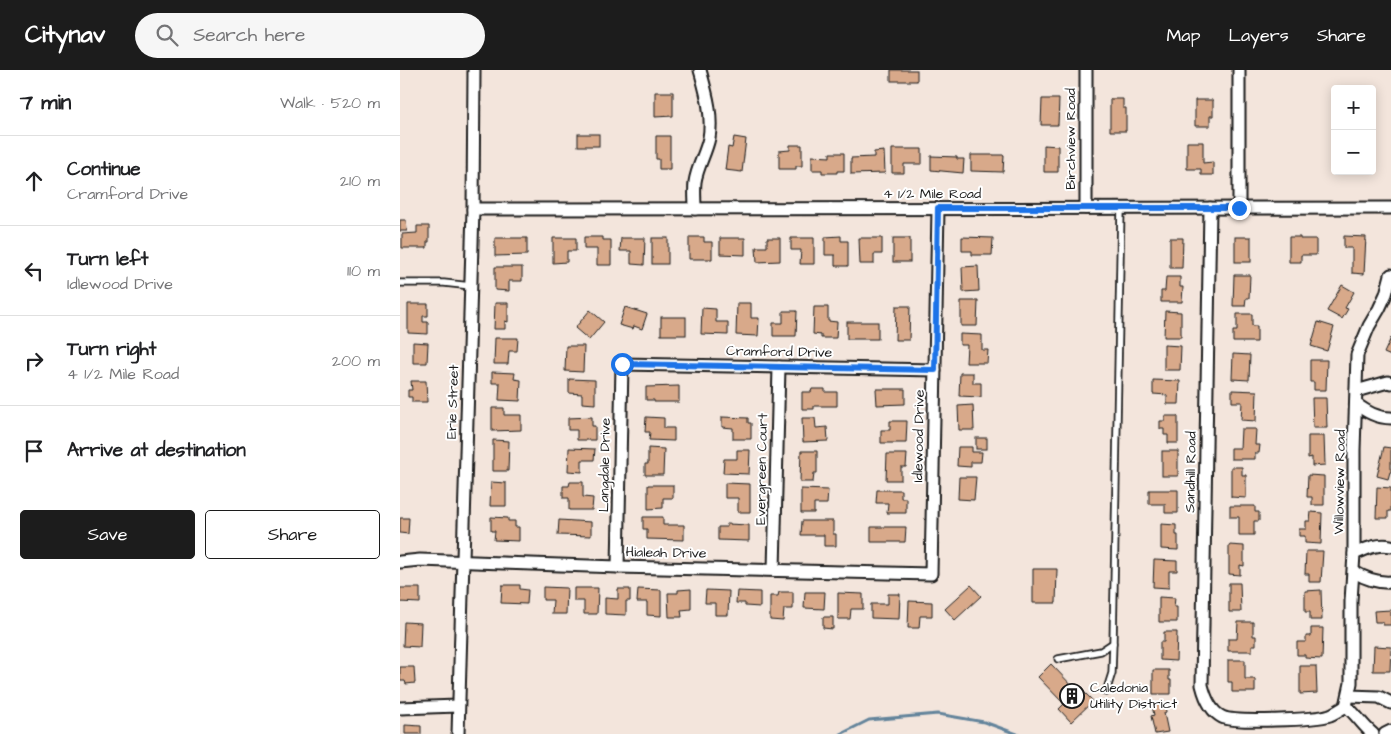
<!DOCTYPE html>
<meta charset="utf-8">
<style>
:root{--surface:#fff;--page:#f6f6f6;--text:#202124;--muted:#757577;--line:#e0e0e0;--accent:#1c1c1c}
body{margin:0;font-family:"Architects Daughter",sans-serif;background:var(--page);color:var(--text)}
.controls{position:absolute;right:15px;top:15px;display:grid;overflow:hidden;border-radius:5px;box-shadow:0 2px 12px #0003}
.controls button{width:45px;height:45px;display:grid;place-items:center;padding:0;border:0;border-bottom:1px solid var(--line);background:var(--surface);color:var(--text);font:25px sans-serif}
.stop{position:absolute;width:15px;height:15px;margin:-11px;border:4px solid #1a73e8;border-radius:50%;background:#fff}
.stop.end{background:#1a73e8;border-color:#fff;box-shadow:0 1px 5px #0008}
.list{margin:0;padding:0;list-style:none}
h2{display:flex;justify-content:space-between;align-items:center;height:65px;margin:0;padding:0 20px;font-size:21px}
h2 small{font-size:16px;font-weight:400;color:var(--muted)}
.list li{display:grid;grid-template-columns:32px 1fr auto;gap:15px;align-items:center;box-sizing:border-box;height:90px;padding:0 20px;border-top:1px solid var(--line)}
.list b{display:block;font-size:19px;white-space:nowrap}
.list p{margin:0;font-size:16px;white-space:nowrap;color:var(--muted)}
.list em{font-size:16px;font-style:normal;color:var(--muted)}
.actions{display:flex;gap:10px;padding:15px 20px}
.actions a{flex:1;padding:11px 0;border:1px solid var(--accent);border-radius:5px;text-align:center;font-size:18px;color:var(--accent)}
.actions .main{background:var(--accent);color:#fff}
.icon{flex:none;width:28px;height:28px;fill:none;stroke:currentColor;stroke-width:2;stroke-linecap:round;stroke-linejoin:round}
.map{position:relative;flex:none;width:991px;height:664px;overflow:hidden}
header{display:flex;align-items:center;gap:30px;box-sizing:border-box;height:70px;padding:0 25px;background:var(--accent);color:#fff}
header strong{font-size:24px}
nav{display:flex;gap:28px;margin-inline-start:auto;font-size:18px}
.search{width:350px;height:45px;background:var(--page);display:flex;align-items:center;gap:12px;box-sizing:border-box;padding:0 18px;border-radius:28px;color:var(--muted);font-size:19px}
main{display:flex}
aside{flex:1;background:var(--surface)}
.map>svg:first-child{display:block}
.lines{fill:none;stroke-linecap:round;stroke-linejoin:round}
.stream{stroke:#63849b;stroke-width:3}
.building{fill:#d8a98a;stroke:#1c1c1c}
.service-casing{stroke:#1c1c1c;stroke-width:9}
.minor-casing{stroke:#1c1c1c;stroke-width:15}
.service{stroke:#fff;stroke-width:5.5}
.minor{stroke:#fff;stroke-width:11}
.route{stroke:#1a73e8;stroke-width:6}
.labels{text-anchor:middle;dominant-baseline:central;stroke-width:4;stroke-linejoin:round;paint-order:stroke}
.street-label{font-size:14px;fill:#1c1c1c;stroke:#fff}
.poi-label{font-size:14px;fill:#1c1c1c;stroke:#fff;text-anchor:start}
</style>
<header>
<strong>Citynav</strong>
<div class="search"><svg class="icon" aria-label="search" viewBox="0 0 24 24"><circle cx="10" cy="10" r="6"/><path d="M15 15l6 6"/></svg>Search here</div>
<nav><a>Map</a><a>Layers</a><a>Share</a></nav>
</header>
<main>
<aside>
<h2>7 min<small>Walk · 520 m</small></h2>
<ul class="list">
<li><svg class="icon" aria-label="ahead" viewBox="0 0 24 24"><path d="M12 20V5M6 11l6-6 6 6"/></svg><div><b>Continue</b><p>Cramford Drive</p></div><em>210 m</em></li>
<li><svg class="icon" aria-label="left" viewBox="0 0 24 24"><path d="M17 20v-9H6M10 6l-5 5 5 5"/></svg><div><b>Turn left</b><p>Idlewood Drive</p></div><em>110 m</em></li>
<li><svg class="icon" aria-label="right" viewBox="0 0 24 24"><path d="M7 20v-9h11M14 6l5 5-5 5"/></svg><div><b>Turn right</b><p>4 1/2 Mile Road</p></div><em>200 m</em></li>
<li><svg class="icon" aria-label="arrive" viewBox="0 0 24 24"><path d="M6 21V4h12l-3 4 3 4H6"/></svg><div><b>Arrive at destination</b></div></li>
</ul>
<div class="actions"><a class="main">Save</a><a>Share</a></div>
</aside>
<div class="map">
<svg width="991" height="664" viewBox="0 0 991 664">
<rect width="100%" height="100%" fill="#f3e5dc"/>
<filter id="ink" filterUnits="userSpaceOnUse"><feTurbulence type="fractalNoise" baseFrequency=".02" numOctaves="2"/><feDisplacementMap in="SourceGraphic" scale="10" xChannelSelector="R" yChannelSelector="G"/><feConvolveMatrix kernelMatrix="1 2 1 2 8 2 1 2 1" color-interpolation-filters="sRGB"/></filter>
<g filter="url(#ink)">
<g class="lines">
<path class="stream" d="M441,664L469,650L538,644L584,652L617,664"/>
</g>
<g class="building">
<rect x="491" y="0" width="26" height="11"/>
<path d="M255,22H273V46L255,47Z"/>
<path d="M642,29H659L658,55H641Z"/>
<path d="M710,29H723V38H726V61H710Z"/>
<path d="M795,30H813V46H810V56H795Z"/>
<rect x="178" y="64" width="21" height="12"/>
<path d="M256,66H270V99H259V89H256Z"/>
<path d="M334,67L346,69L342,102L325,100L328,77L332,78Z"/>
<path d="M787,72H803V93L813,92V105H801V99H787Z"/>
<path d="M390,75H402V96H396V99H379V81L390,80Z"/>
<path d="M644,75L658,76V102H644Z"/>
<path d="M492,79H522V94H504V103H492Z"/>
<path d="M484,81L485,103L451,104V88L474,87V82Z"/>
<path d="M430,83H444V101H437V103H422V100H412V86L430,87Z"/>
<path d="M571,85H604L603,102L571,101Z"/>
<path d="M531,86L557,87V89H564L563,103L531,100Z"/>
<path d="M0,150H6L7,161H0Z"/>
<path d="M17,156H29V172H27V178H2V164L17,163Z"/>
<path d="M441,166V171H448V196H435V185H425V167Z"/>
<path d="M944,166L966,167L964,204L952,203V178H944Z"/>
<path d="M184,167H203V170H211V195H197V179H184Z"/>
<path d="M289,167H304V172H312V189H289Z"/>
<path d="M562,167L593,168L592,185H572V181H562Z"/>
<rect x="835" y="167" width="16" height="25"/>
<path d="M889,167H900V169H916V185H901V192H889Z"/>
<path d="M95,168H127V185L95,186Z"/>
<path d="M153,168H176V181H167V192L153,193Z"/>
<path d="M221,168H245L244,195L231,194V181H220Z"/>
<rect x="252" y="168" width="16" height="26"/>
<path d="M320,168H345V185L320,184Z"/>
<path d="M367,168H380V191L357,192L356,177H367Z"/>
<path d="M391,168H414V194H400L401,180H391Z"/>
<path d="M459,168H482V184H474V194H460Z"/>
<rect x="493" y="168" width="17" height="24"/>
<path d="M770,168H783L782,198H770Z"/>
<path d="M578,196L579,221L563,222L562,197Z"/>
<path d="M95,197H122V211H109V221L95,220Z"/>
<path d="M834,205H850L849,228H846L845,236H833Z"/>
<path d="M766,207H780V217H783L782,232H761V221H765Z"/>
<path d="M942,215L954,222L945,238L948,239L942,249L927,241Z"/>
<path d="M561,231H578L577,256H561Z"/>
<path d="M95,233H108V252L105,251V259H94Z"/>
<path d="M337,233H351V248H359L358,266L336,265Z"/>
<path d="M8,234H28V246H23V252H28V264L8,263Z"/>
<path d="M496,236H510L509,270H495Z"/>
<path d="M225,237L247,244L242,259L234,256L233,259L219,255Z"/>
<path d="M414,237H428V251L437,252L436,268H421V265L413,264Z"/>
<path d="M302,238L316,239V252H328V265L301,264Z"/>
<path d="M190,240L204,252L189,270L175,258Z"/>
<path d="M383,241H397L396,266H373V253H383Z"/>
<path d="M765,241L781,242V267H764Z"/>
<path d="M837,244H852V256H857V272H833V261H837Z"/>
<rect x="261" y="247" width="25" height="18"/>
<rect x="447" y="252" width="31" height="17"/>
<path d="M918,252L934,257L927,281L911,276Z"/>
<path d="M560,264L582,265V280H588L587,293H566L567,275H560Z"/>
<path d="M95,268H118L117,281H109L108,294H94Z"/>
<path d="M991,268V286L984,283Z"/>
<path d="M13,272L28,273L27,293H13Z"/>
<path d="M764,275L781,276L780,300H764Z"/>
<path d="M166,276H184L183,302L165,301Z"/>
<path d="M833,284L850,285L849,310L832,309Z"/>
<path d="M910,290H927L926,320H914V312H910Z"/>
<path d="M92,302L115,303L114,309L121,310L120,331L99,330L100,313H92Z"/>
<path d="M560,303H573V313H581V327L559,326Z"/>
<path d="M169,309L195,310V334L182,333V324L169,323Z"/>
<path d="M753,310L780,311L779,334H767V325L753,324Z"/>
<path d="M11,311H26L27,332H12V327H8V320H12Z"/>
<path d="M279,316V332H254V330H246V317Z"/>
<path d="M412,319H425V322H437V336H414V339H402V322H411Z"/>
<path d="M476,319H505V334L477,335Z"/>
<path d="M832,320L857,321L856,351L841,350L842,332H832Z"/>
<path d="M912,328H926L927,358H913Z"/>
<path d="M573,335L574,360H559L558,336Z"/>
<path d="M92,338H104V345H121V360L92,361Z"/>
<path d="M765,346H778V373H768V365H764V359H760V351H765Z"/>
<path d="M192,347V356H195V370H177V360H168V348Z"/>
<path d="M246,347L264,348V358H274V371L249,370L250,362H245Z"/>
<path d="M322,347L348,348V353H351V369H333V358L322,357Z"/>
<path d="M402,348H415L416,358L427,357L428,371L403,372Z"/>
<path d="M490,351H507L506,373H481V360H490Z"/>
<path d="M841,359H856L855,375H860L859,383H855V389H831V378H840Z"/>
<path d="M908,366H924L925,395L912,396V387L908,388Z"/>
<rect x="576" y="368" width="11" height="11"/>
<path d="M93,370L109,371L108,401H93Z"/>
<path d="M558,377H572V382H582L581,392H571V397L557,396Z"/>
<path d="M984,377L991,378V402H990L988,409L977,406Z"/>
<path d="M169,378L195,379L194,390H182V402L168,401Z"/>
<path d="M248,378L264,379L263,405H245V394H248Z"/>
<path d="M337,380H350L349,404L323,403L324,389H337Z"/>
<path d="M401,381H417V403H414L413,412H400Z"/>
<rect x="762" y="381" width="16" height="25"/>
<path d="M487,384H507L506,397H501V410H486Z"/>
<path d="M831,397H842V405H846V428L831,427Z"/>
<path d="M908,405L924,406V435H912V427H907Z"/>
<path d="M559,407H576L574,430L558,429Z"/>
<path d="M91,412L106,413V436H90Z"/>
<path d="M170,412H183V427L193,428L192,440H169V428H163V416H169Z"/>
<path d="M325,413L350,414V442H338V428H325Z"/>
<path d="M248,415H273V428H263V438L248,439Z"/>
<path d="M977,417L991,418V441H988V448H976Z"/>
<path d="M401,419L428,420L427,434H414V443H401Z"/>
<path d="M477,420H501V428H506V443H487L488,433H476Z"/>
<path d="M749,420H778V443H765V434H749Z"/>
<path d="M830,436H855V442H859V451H854V465H839V447H830Z"/>
<path d="M911,442L922,443L921,474L905,473V466H899V459H906V451H910Z"/>
<path d="M91,447L108,448V451H115V457H119V471L94,470L95,461H91Z"/>
<path d="M243,447H263V455H284V470L247,469V459H243Z"/>
<path d="M0,448H9L8,464L0,463Z"/>
<path d="M159,450L191,452V466L158,465Z"/>
<path d="M402,451H433V464H436V476H424V465H401Z"/>
<path d="M327,454L349,455V471L318,470V457H327Z"/>
<path d="M761,454L776,455V465H778V480L761,479Z"/>
<path d="M471,457H506L505,472H471Z"/>
<path d="M829,475L844,476V496L840,495V505L829,504Z"/>
<path d="M906,481H923L921,512H909V504H905Z"/>
<path d="M754,490L777,491V501H769V518L753,517Z"/>
<path d="M633,499H657L656,533H633Z"/>
<path d="M829,513H840L841,542H829Z"/>
<path d="M102,515H120V519L128,520L127,534L101,533Z"/>
<path d="M571,515L581,526L555,550L545,539Z"/>
<path d="M143,517L167,518L166,544H152L153,530H143Z"/>
<path d="M0,518H20V533L0,532Z"/>
<path d="M174,518H198L197,544H184V531H174Z"/>
<path d="M218,519H230V531H226V545L205,544V528L218,529Z"/>
<path d="M238,519L261,520V546L247,545V532H237Z"/>
<path d="M291,519V539L281,540L282,547H269L268,523H278V520Z"/>
<path d="M306,520L329,521L328,545H315V533H305Z"/>
<path d="M921,520L922,550H910V542H905V521Z"/>
<path d="M337,521L360,522V537L345,536V533H336Z"/>
<path d="M379,522H393V539H384L383,551L370,550V526H378Z"/>
<path d="M405,522H425L424,539L404,538Z"/>
<path d="M438,523L463,524V539H451L450,549H438Z"/>
<path d="M488,524H500L499,549L471,548V534H488Z"/>
<path d="M759,527L775,528L774,537H777V552H759Z"/>
<path d="M509,531L532,532V546H520L519,558H508Z"/>
<path d="M991,540V555H983V552H975L974,541Z"/>
<path d="M423,547H433V559L423,558Z"/>
<path d="M4,552L21,553L20,577L3,576Z"/>
<path d="M838,552H853V566H856V575H852V581H828V569H837Z"/>
<path d="M911,558H923L922,589L905,588V585H897V572H906V566H911Z"/>
<path d="M764,562H777L776,591L760,590V572H764Z"/>
<path d="M974,576L991,577L990,601H973Z"/>
<path d="M828,590H845V609H855V622H832V612H828Z"/>
<path d="M651,594L677,621L680,618L693,631L671,652L659,639L664,634L638,607Z"/>
<path d="M900,596H916L917,623L900,624Z"/>
<path d="M0,597H14L15,613L6,614L5,611H0Z"/>
<path d="M753,600H769V610H771V624H753Z"/>
<path d="M765,633L766,642L764,643L768,662L755,664L751,646L754,645L752,636Z"/>
<path d="M5,655L21,656V664H5Z"/>
</g>
<g class="lines">
<defs>
<g id="service">
<path d="M0,213H44L71,216"/>
<path d="M658,589L701,581L713,573"/>
<path d="M706,622L712,603L713,573L721,138"/>
</g>
<g id="minor">
<path d="M686,0V138"/>
<path d="M839,0V138"/>
<path d="M810,138L802,615C805,627 810,641 822,647C834,653 916,650 930,645C935,643 941,639 946,636L951,613V531L954,484V380L957,285L969,256L979,239L986,224L991,205"/>
<path d="M73,139L991,138"/>
<path d="M295,139C295,130 294,121 295,112C297,97 306,83 309,68C313,45 306,22 300,0"/>
<path d="M956,321L988,312L991,313"/>
<path d="M956,334C967,342 977,348 991,348"/>
<path d="M954,484C966,479 978,473 991,476"/>
<path d="M0,492L20,490L218,497L531,504L538,139"/>
<path d="M218,497L222,294L535,300"/>
<path d="M374,500L379,297"/>
<path d="M954,502C966,509 977,513 991,512"/>
<path d="M949,626L979,627L991,633"/>
<path d="M946,636C956,644 963,656 973,664"/>
<path d="M0,638L58,636"/>
<path d="M58,664L73,139L74,0"/>
<path d="M985,664L991,661"/>
</g>
</defs>
<use href="#service" class="service-casing"/>
<use href="#minor" class="minor-casing"/>
<use href="#service" class="service"/>
<use href="#minor" class="minor"/>
</g>
</g>
<g class="lines" filter="url(#ink)">
<path class="route" d="M222,294L535,300L538,138H839"/>
</g>
<defs>
<symbol id="building-ring" viewBox="-11 -11 22 22"><circle r="9.5" fill="#fff" stroke="#1c1c1c" stroke-width="1.5"/><path d="M-4-6H4V6H1V3H-1V6H-4ZM-2.5-4.3h1.7v1.8h-1.7ZM.8-4.3h1.7v1.8H.8ZM-2.5-1h1.7V.8h-1.7ZM.8-1h1.7V.8H.8Z" fill="#1c1c1c"/></symbol>
</defs>
<g fill-rule="evenodd">
<use href="#building-ring" x="658" y="612" width="28" height="28"/>
</g>
<g class="labels">
<g class="street-label">
<text transform="translate(671 69) rotate(-90)">Birchview Road</text>
<text x="532" y="124">4 1/2 Mile Road</text>
<text transform="translate(379 282) rotate(1)">Cramford Drive</text>
<text transform="translate(53 332) rotate(-88)">Erie Street</text>
<text transform="translate(519 366) rotate(-89)">Idlewood Drive</text>
<text transform="translate(205 395) rotate(-89)">Langdale Drive</text>
<text transform="translate(362 399) rotate(-89)">Evergreen Court</text>
<text transform="translate(791 402) rotate(-89)">Sandhill Road</text>
<text transform="translate(940 412) rotate(-89)">Willowview Road</text>
<text transform="translate(266 483) rotate(1)">Hialeah Drive</text>
</g>
<g class="poi-label">
<text x="690" y="618">Caledonia<tspan x="690" dy="16">Utility District</tspan></text>
</g>
</g>
</svg>
<div class="controls">
<button>+</button>
<button>−</button>
</div>
<div class="stop" style="left:222px;top:294px"></div>
<div class="stop end" style="left:839px;top:138px"></div>
</div>
</main>
